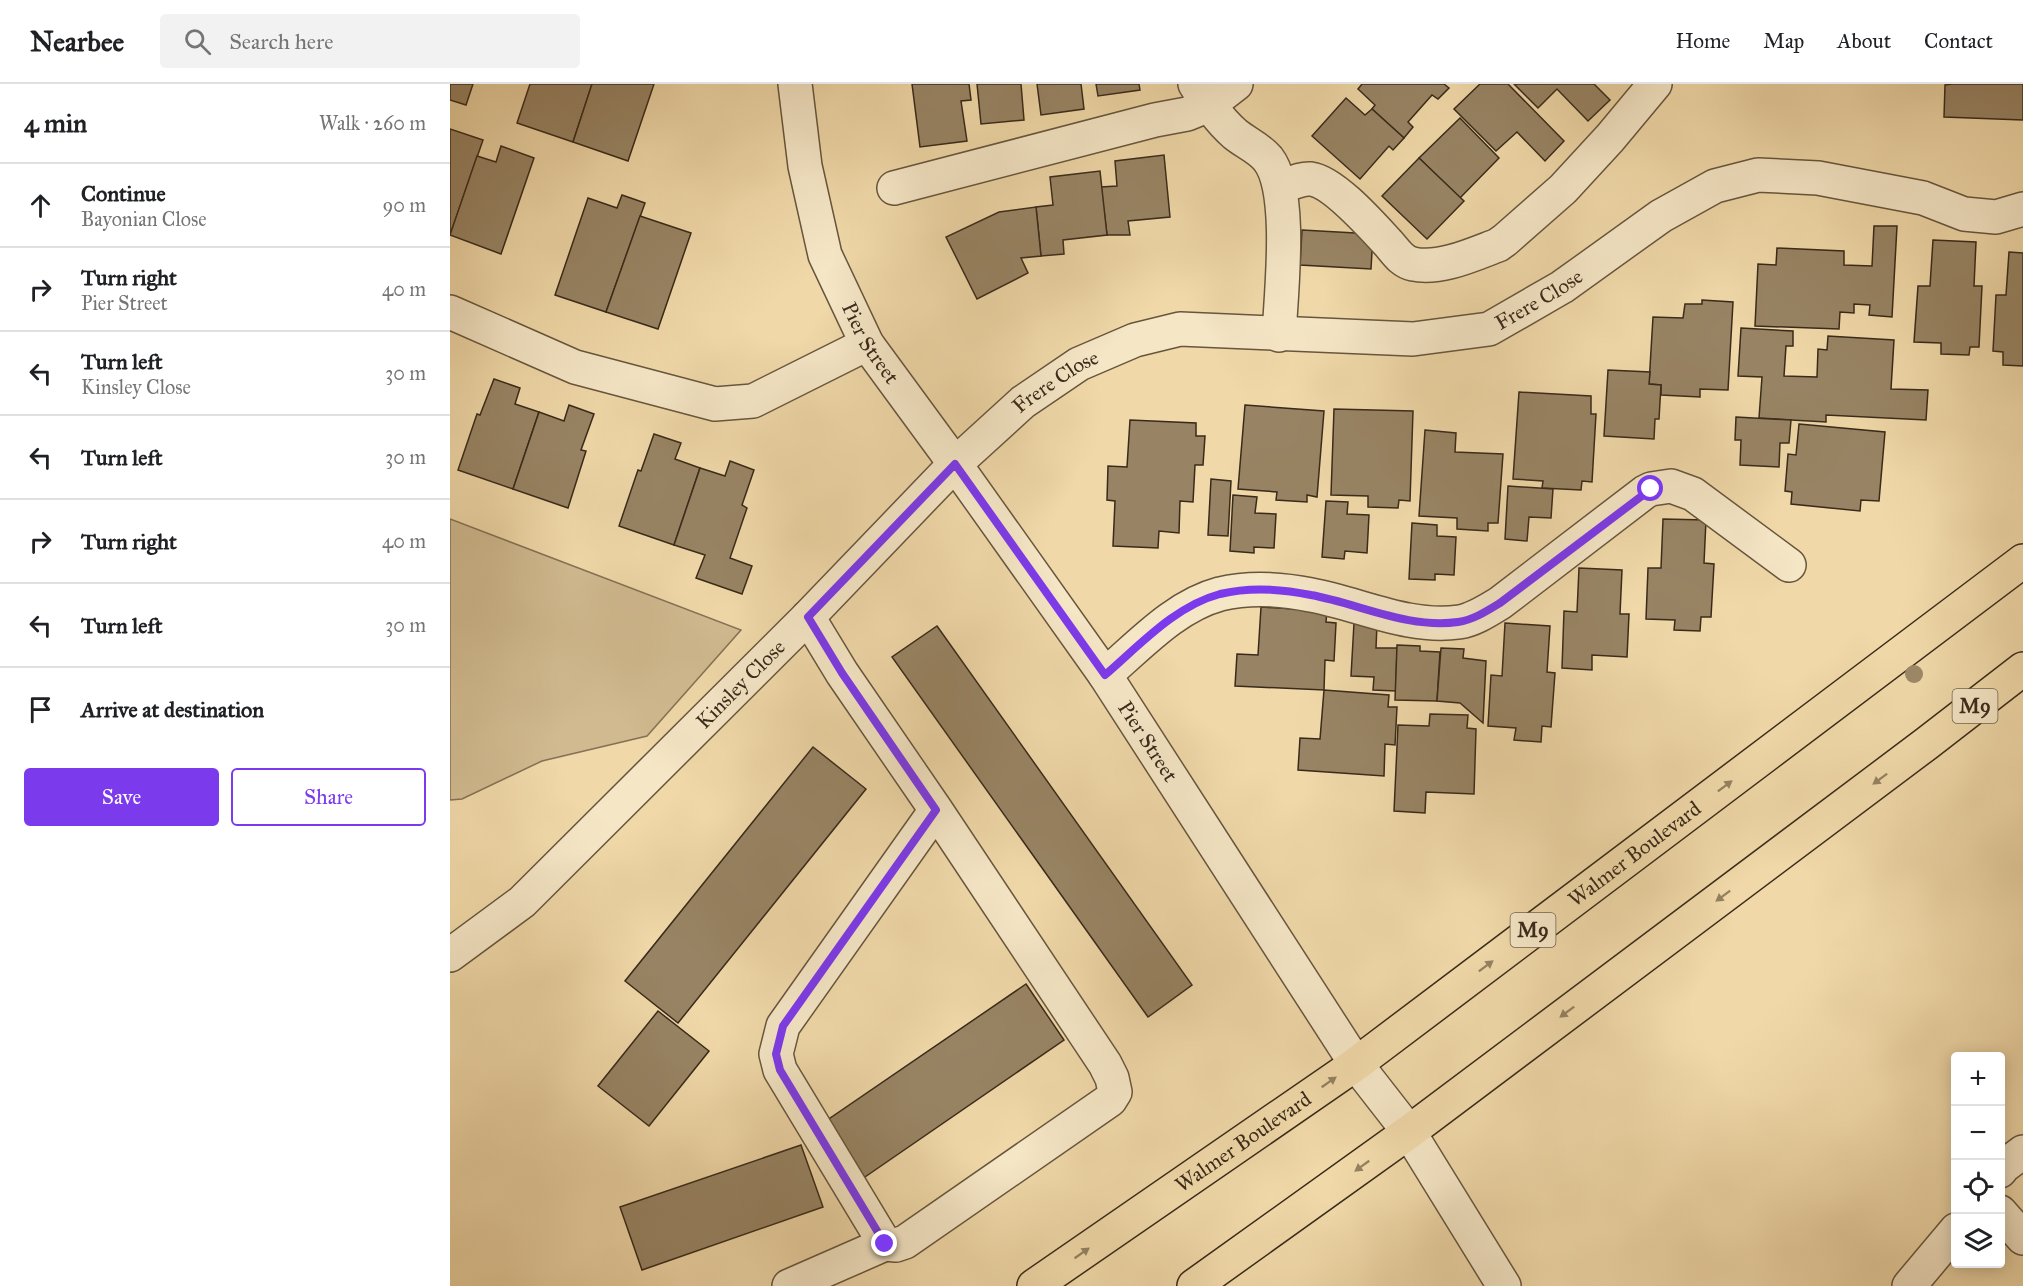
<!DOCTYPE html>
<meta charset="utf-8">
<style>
:root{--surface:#fff;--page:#f2f2f2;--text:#202124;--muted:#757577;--line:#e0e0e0;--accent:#7c3aed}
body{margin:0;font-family:"IM FELL Great Primer",serif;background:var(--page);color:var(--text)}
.controls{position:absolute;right:18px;bottom:18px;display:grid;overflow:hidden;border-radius:6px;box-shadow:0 3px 15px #0003}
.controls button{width:54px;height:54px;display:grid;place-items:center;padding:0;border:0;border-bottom:2px solid var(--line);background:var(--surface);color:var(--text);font:30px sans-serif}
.stop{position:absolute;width:18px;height:18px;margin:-14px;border:4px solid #7c3aed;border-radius:50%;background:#fff}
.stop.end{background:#7c3aed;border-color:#fff;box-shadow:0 2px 6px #0008}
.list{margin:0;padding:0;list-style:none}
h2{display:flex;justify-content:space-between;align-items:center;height:78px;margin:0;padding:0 24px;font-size:26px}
h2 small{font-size:20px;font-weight:400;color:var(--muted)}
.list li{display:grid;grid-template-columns:39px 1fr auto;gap:18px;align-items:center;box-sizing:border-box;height:84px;padding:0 24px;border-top:2px solid var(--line)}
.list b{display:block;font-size:22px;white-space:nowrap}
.list p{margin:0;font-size:20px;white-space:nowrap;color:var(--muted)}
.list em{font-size:20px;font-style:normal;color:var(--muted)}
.actions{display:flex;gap:12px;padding:18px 24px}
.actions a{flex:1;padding:14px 0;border:2px solid var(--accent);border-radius:6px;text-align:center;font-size:21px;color:var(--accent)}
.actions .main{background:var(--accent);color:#fff}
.icon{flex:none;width:33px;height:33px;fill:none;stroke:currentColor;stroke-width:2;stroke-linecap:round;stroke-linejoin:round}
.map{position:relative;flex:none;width:1573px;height:1202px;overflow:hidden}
header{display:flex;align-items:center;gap:36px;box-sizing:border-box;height:84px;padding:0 30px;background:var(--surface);border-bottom:2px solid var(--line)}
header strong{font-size:28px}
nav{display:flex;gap:33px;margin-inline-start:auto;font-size:21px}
.search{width:420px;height:54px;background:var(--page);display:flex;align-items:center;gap:15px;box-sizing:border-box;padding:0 21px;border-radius:6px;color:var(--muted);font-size:22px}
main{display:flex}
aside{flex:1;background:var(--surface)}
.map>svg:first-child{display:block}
.green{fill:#d1ba90;stroke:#857256;stroke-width:1.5}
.building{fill:#988464;stroke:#392a1b;stroke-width:1.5}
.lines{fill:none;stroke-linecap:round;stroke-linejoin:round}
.minor-casing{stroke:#67563e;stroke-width:36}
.major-casing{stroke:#392a1b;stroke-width:36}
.minor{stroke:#f5e6c6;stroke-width:33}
.major{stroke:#f0d8a8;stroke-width:33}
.tree{fill:#9c8867}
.oneway{fill:#948162}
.route{stroke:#7c3aed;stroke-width:8}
.labels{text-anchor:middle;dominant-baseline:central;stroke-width:5;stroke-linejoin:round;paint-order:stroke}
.shield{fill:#f5e6c6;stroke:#71624e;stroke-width:1.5}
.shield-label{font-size:20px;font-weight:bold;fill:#392a1b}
.street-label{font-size:21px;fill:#392a1b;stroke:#f5e6c6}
</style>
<header>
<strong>Nearbee</strong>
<div class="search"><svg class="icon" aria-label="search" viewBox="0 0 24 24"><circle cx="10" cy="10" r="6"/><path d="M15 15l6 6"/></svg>Search here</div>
<nav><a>Home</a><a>Map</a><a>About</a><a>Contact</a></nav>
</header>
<main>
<aside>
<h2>4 min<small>Walk · 260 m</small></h2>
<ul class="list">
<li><svg class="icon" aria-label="ahead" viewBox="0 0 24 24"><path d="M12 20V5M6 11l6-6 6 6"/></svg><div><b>Continue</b><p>Bayonian Close</p></div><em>90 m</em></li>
<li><svg class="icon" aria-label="right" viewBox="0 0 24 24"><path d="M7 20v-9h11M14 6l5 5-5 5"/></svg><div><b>Turn right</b><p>Pier Street</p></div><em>40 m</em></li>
<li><svg class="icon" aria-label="left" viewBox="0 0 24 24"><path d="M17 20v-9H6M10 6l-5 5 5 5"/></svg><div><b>Turn left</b><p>Kinsley Close</p></div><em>30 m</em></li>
<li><svg class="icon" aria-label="left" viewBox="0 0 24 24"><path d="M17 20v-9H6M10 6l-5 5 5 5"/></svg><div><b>Turn left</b></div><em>30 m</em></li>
<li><svg class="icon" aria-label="right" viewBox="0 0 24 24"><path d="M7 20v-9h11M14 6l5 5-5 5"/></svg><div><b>Turn right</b></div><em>40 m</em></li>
<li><svg class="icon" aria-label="left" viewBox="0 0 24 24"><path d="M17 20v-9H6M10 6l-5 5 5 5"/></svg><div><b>Turn left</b></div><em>30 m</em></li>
<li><svg class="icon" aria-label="arrive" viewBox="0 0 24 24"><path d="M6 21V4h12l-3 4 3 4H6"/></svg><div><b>Arrive at destination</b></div></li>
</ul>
<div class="actions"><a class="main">Save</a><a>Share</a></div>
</aside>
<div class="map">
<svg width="1573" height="1202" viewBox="0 0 1573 1202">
<rect width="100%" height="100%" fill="#f0d8a8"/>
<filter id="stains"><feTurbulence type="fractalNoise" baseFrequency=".00333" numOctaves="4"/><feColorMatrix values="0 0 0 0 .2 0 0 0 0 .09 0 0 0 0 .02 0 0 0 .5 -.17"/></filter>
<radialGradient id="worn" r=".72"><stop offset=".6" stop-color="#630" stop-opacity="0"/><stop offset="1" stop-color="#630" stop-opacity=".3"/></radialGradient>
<path class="green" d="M0,435L291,546L197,652L92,677L12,715L0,716Z"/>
<g class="building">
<path d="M0,0H23L16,21L0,16Z"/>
<path d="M80,0H142L123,58L67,39Z"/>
<path d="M142,0H204L178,77L123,58Z"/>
<path d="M462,0H519L521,16L511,17L517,57L470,63Z"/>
<path d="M527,0H571L574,36L531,40Z"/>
<path d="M587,0H631L634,25L591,31Z"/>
<path d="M646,0H689L690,6L648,12Z"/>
<path d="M912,0H994L999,4L988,15L982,11L958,38L963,43L954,54L922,25L925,21L908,5Z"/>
<path d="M1030,0H1058L1114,57L1095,77L1067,48L1046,67L1004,25Z"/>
<path d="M1064,0H1144L1160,16L1138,37L1107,5L1088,24Z"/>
<path d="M1502,0H1573V36L1494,33L1495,1Z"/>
<path d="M896,14L915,31L922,25L954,54L943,66L939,62L910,95L862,52Z"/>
<path d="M1010,34L1049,74L1010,114L969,74Z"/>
<path d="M0,45L33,56L0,151Z"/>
<path d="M51,62L84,74L51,170L0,151L27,72L46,78Z"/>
<path d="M714,71L720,133L678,137L680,151H657L651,103L667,102L665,77Z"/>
<path d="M969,74L1014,117L977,155L932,112Z"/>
<path d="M650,87L657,151L613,156L614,170L591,172L586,123L603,121L600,93Z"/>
<path d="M172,111L195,119L156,228L105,211L138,114L167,124Z"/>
<path d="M586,123L591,172L571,174L578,189L527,215L496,153L549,128Z"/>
<path d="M190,132L241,149L208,245L156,228Z"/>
<path d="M1424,142H1447L1442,233L1419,231L1420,221L1404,220V229L1390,228L1389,245L1305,242L1308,180L1326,181L1327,164L1394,167V181L1422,182Z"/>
<path d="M852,146L923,150L921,185L850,181Z"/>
<path d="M1483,156L1526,158L1524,202H1532L1529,263H1520L1519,271L1491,270V259L1464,258L1468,202H1480Z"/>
<path d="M1559,168L1573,169V282L1553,281V268L1543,267L1546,211H1556Z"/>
<path d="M1252,216L1283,218L1278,306L1250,305V313L1211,311V301L1199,300L1203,233L1233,234L1235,220H1252Z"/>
<path d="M1291,244L1343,247V262H1336L1334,292L1367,293L1368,265L1377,266L1378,252L1444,256L1441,305L1478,306L1476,336L1376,331V338L1309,334L1312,293L1288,292Z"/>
<path d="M1158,286L1200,288L1199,300L1211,301L1209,335H1205L1204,355L1154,352Z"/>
<path d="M44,295L70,304L65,320L89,328L63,405L8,386L27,330L30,331Z"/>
<path d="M1069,308L1141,312V330H1146L1142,398L1132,397L1131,406L1092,404L1093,397L1063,395Z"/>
<path d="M119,321L144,330L131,366L136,367L118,424L63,405L89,328L114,337Z"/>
<path d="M795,321L874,327L867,413L857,411V418L826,416L827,408L788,405Z"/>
<path d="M884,325L963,327L960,417L949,416L948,424L918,423V412L881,411Z"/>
<path d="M1286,333L1341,336L1339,359H1330L1329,383L1290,381L1291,356H1285Z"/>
<path d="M680,336L746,339V352H755L753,381H745L743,418L730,417L729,449L709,447L708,464L663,462L665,417L657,416L658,382L677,383Z"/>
<path d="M1349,340L1435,348L1429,417L1411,416L1410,427L1341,420L1342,408L1335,407L1338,370L1346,371Z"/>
<path d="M975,346L1006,349L1005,368L1053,370L1048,439H1038V447L1007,445V434L969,432Z"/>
<path d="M204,350L231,359L225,375L250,384L224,461L169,442L188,386L191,387Z"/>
<path d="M280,377L304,386L292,421L297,424L280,474L302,482L292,510L246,494L255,471L224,461L250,384L275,392Z"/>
<path d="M761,395L781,397L778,452L758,451Z"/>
<path d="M1058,402L1103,405L1101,434L1079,433L1077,457L1055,455Z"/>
<path d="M783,411L807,413L805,429L826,430L824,464L804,463V469L780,467Z"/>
<path d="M876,417L898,418L897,430L919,431L917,469L895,467L894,475L872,473Z"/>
<path d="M1213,435L1256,436L1254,479L1264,480L1261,533H1251L1250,547L1224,546L1225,536L1196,535L1198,484H1211Z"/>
<path d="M962,439L987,441V452L1006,453L1004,491L985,490V496L959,495Z"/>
<path d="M1129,484L1172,486L1170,530H1179L1177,573L1142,571V586L1112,584L1114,527L1127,528Z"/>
<path d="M811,523L877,527L876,538L886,539L884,577L875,576L874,606L785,602L787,570L808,571Z"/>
<path d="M904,539L927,540L926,564H947L946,607L923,606L924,593L901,592Z"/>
<path d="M1055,539L1100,542L1097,588L1105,589L1101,643L1092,642L1091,658L1064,656L1066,644L1038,642L1041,591L1052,592Z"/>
<path d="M487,542L742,901L698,933L442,573Z"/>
<path d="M947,561L970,562V567L990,568L987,617L945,616Z"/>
<path d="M991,564L1014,565L1013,574L1036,577L1033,639L1010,619L987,617Z"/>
<path d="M874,606L939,611L938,623H947L945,661L935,660L934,692L848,686L850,654L870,655Z"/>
<path d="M980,630L1018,631L1017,644L1026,645L1024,710L976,708L975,729L944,727L948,641L979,642Z"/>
<path d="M363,663L416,705L228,939L175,897Z"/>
<path d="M576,900L614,956L412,1095L373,1039Z"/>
<path d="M208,927L259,967L199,1042L148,1002Z"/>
<path d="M351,1061L373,1123L192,1186L170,1123Z"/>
</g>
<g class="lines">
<defs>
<g id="minor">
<path id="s1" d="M345,0L355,82L375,171L417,260L505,380L655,591L906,980L959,1048L1054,1202"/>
<path d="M745,0C757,18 769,36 785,50C796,59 809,64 818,75C843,107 831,209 829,251"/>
<path d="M830,103C840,100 851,94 861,95C884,98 923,143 939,160C946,168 952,178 963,180C990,186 1024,170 1048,161L1055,156L1113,105L1160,54L1205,0"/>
<path d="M444,104L705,36L737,30L759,21L786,0"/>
<path d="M0,228L125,283L265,320L303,317L417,260"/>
<path d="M358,533L392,589L486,726L655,980L662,994L665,1008L660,1016L455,1158L446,1161L435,1160L330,986L326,970L333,942L486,726"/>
<path d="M655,591C690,561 725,522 770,510C799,503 832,505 861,511C910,520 958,545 1009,538C1023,536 1037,527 1050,519L1195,408L1201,405L1221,402L1243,410L1339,481"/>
<path id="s2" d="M0,871L72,818L358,533L505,380L573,318L629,280L685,256L730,245L963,255L1039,245L1112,203L1211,132L1265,102L1308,91L1368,94L1473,114L1514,130L1546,133L1573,125"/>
<path d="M1550,1087L1554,1082L1573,1068"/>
<path d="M1550,1128L1573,1154"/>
<path d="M339,1202L435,1160"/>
<path d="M1459,1202L1506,1146"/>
</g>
<g id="major">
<path id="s3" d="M584,1202L906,980L1573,477"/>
<path d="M744,1202L959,1048L1476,660L1573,585"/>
</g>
</defs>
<use href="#minor" class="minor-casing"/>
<use href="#major" class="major-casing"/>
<use href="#minor" class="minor"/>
<use href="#major" class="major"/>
</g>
<circle class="tree" cx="1464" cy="590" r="9"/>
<defs><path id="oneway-solid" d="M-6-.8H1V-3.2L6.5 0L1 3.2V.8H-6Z" transform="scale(1.5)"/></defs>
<g class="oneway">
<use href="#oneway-solid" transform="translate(1430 695) rotate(143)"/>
<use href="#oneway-solid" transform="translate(1275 702) rotate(-37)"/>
<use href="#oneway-solid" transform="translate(1273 812) rotate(143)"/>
<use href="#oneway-solid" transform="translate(1036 882) rotate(-37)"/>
<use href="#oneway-solid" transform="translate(1117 928) rotate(143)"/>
<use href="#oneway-solid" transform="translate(879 998) rotate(-35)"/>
<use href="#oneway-solid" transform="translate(912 1082) rotate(144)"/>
<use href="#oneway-solid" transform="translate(632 1169) rotate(-35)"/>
</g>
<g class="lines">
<path class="route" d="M435,1160L330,986L326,970L333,942L486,726L392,589L358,533L505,380L655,591C690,561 725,522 770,510C799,503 832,505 861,511C910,520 958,545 1008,538C1023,536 1037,527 1050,519L1201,405"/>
</g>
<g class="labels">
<g class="shield">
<rect x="1502.5" y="605" width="45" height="34" rx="4.5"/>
<rect x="1060.5" y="829" width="45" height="34" rx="4.5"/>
</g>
<g class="shield-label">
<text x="1525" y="622">M9</text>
<text x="1083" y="846">M9</text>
</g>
<g class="street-label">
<text stroke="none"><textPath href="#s2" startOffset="1340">Frere Close</textPath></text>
<text stroke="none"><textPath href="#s1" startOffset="273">Pier Street</textPath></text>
<text stroke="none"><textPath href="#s2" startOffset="836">Frere Close</textPath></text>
<text stroke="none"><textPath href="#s2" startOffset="398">Kinsley Close</textPath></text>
<text stroke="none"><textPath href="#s1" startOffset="759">Pier Street</textPath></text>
<text stroke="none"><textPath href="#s3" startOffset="740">Walmer Boulevard</textPath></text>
<text stroke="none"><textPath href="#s3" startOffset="254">Walmer Boulevard</textPath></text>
</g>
</g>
<rect width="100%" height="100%" filter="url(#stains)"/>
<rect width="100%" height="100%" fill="url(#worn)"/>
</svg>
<div class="controls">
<button>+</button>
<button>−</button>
<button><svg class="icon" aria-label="locate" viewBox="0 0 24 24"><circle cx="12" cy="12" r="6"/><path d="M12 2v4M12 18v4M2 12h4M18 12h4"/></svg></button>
<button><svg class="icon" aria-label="layers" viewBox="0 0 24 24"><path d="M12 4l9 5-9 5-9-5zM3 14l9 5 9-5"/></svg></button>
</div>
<div class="stop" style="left:1201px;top:405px"></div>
<div class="stop end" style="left:435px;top:1160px"></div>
</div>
</main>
